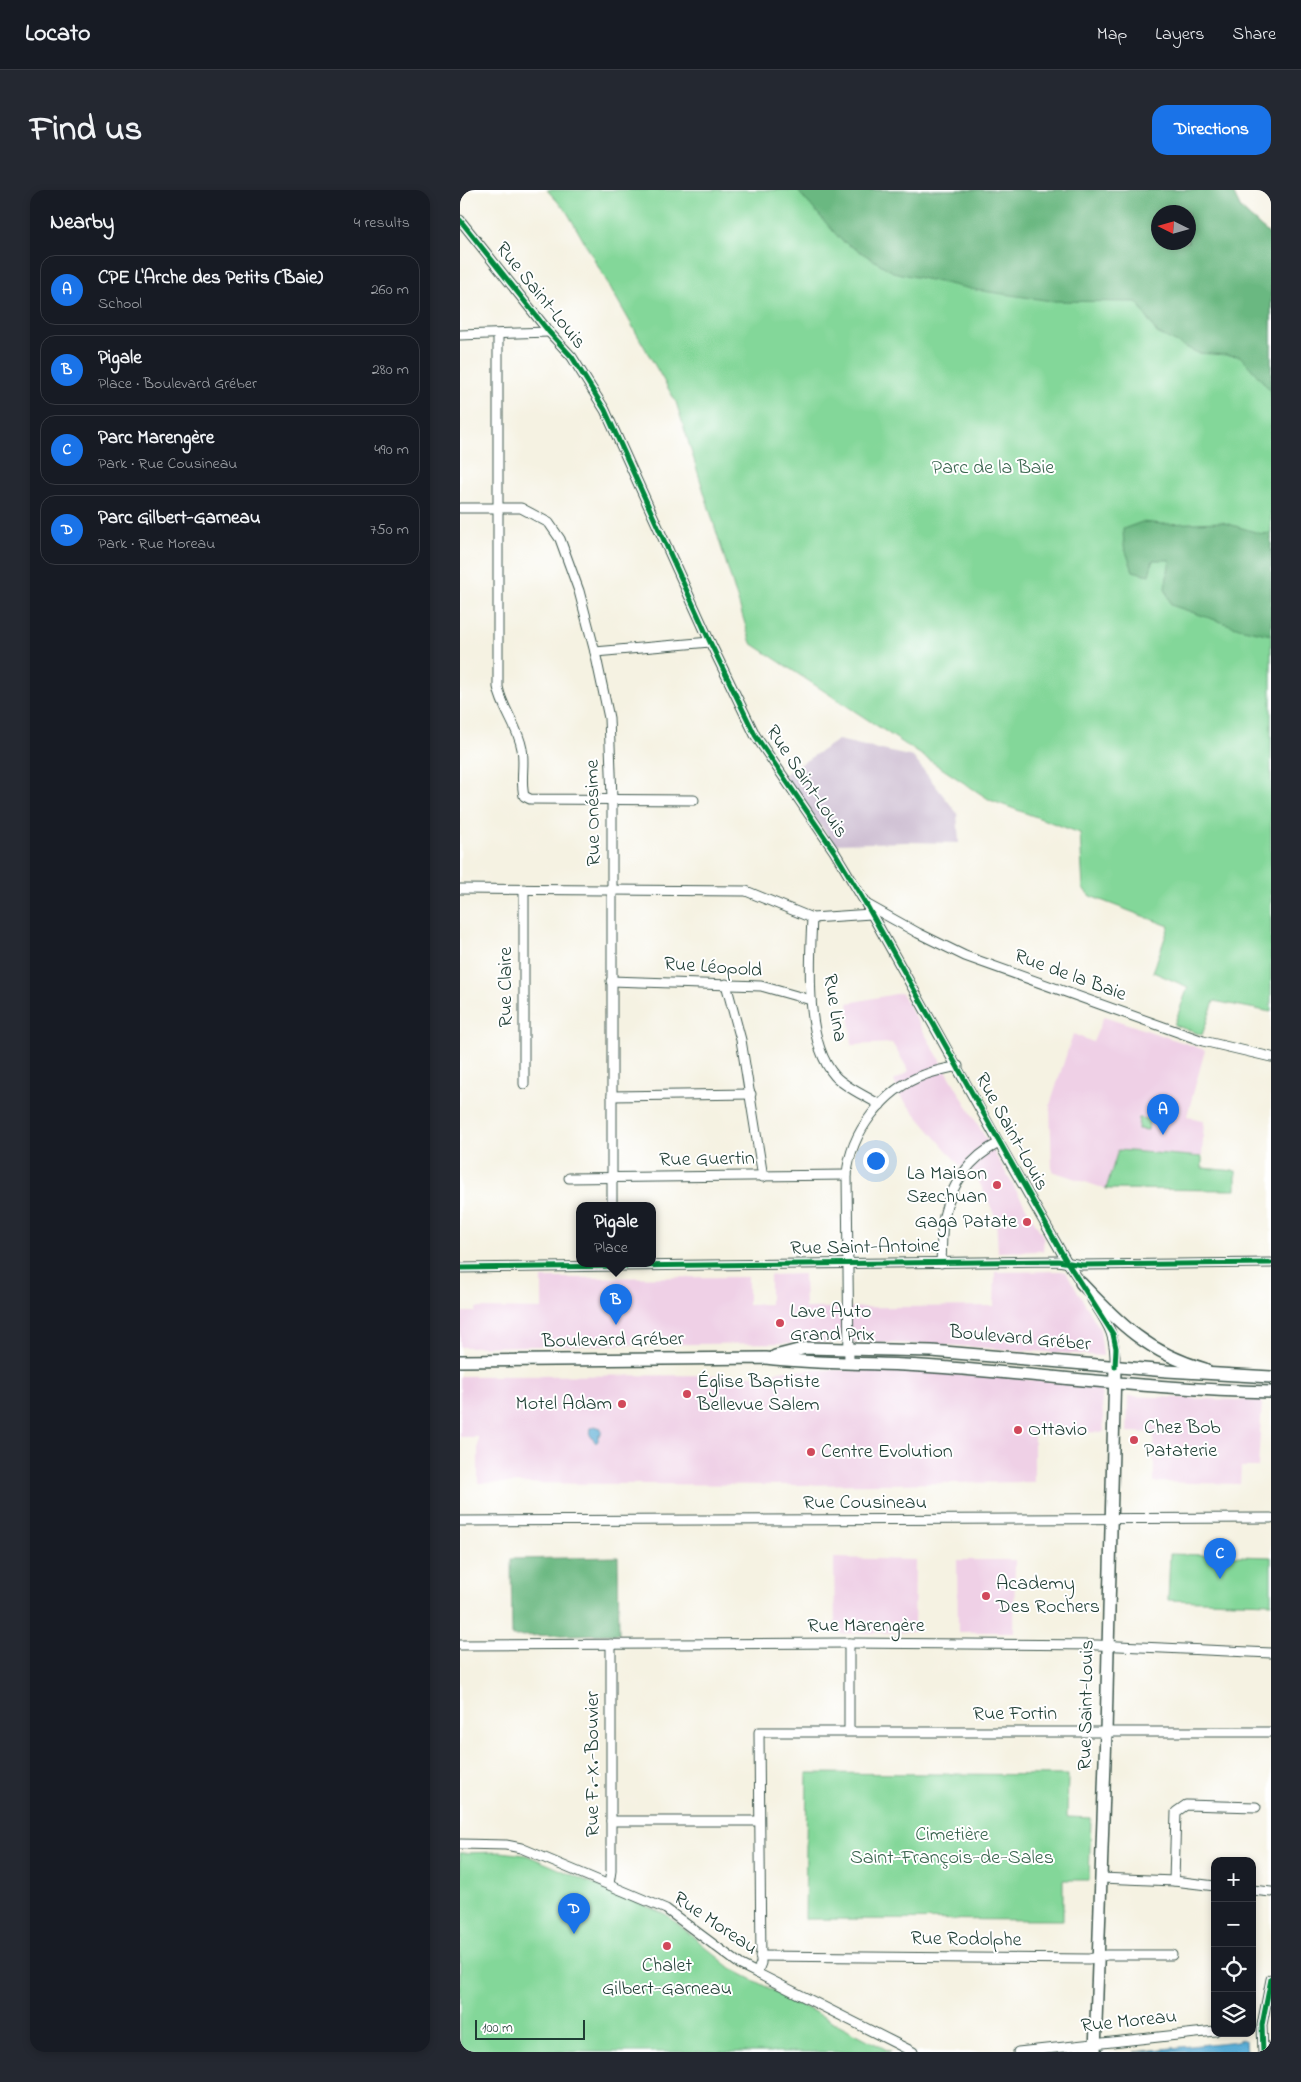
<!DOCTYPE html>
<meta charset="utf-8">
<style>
:root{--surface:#171b24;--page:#242831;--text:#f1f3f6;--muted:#9ea1a6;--line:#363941;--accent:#1a73e8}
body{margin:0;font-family:"Indie Flower",sans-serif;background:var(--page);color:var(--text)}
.controls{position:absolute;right:15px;bottom:15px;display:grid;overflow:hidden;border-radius:10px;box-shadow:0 2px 8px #0003}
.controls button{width:45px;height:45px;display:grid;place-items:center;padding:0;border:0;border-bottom:1px solid var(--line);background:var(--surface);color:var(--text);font:25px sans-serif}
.compass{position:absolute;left:691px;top:15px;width:45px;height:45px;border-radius:50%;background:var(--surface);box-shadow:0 2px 8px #0003;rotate:275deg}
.scale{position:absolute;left:15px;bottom:12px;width:110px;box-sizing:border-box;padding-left:5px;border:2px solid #1f3d34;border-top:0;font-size:14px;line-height:18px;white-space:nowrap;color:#1f3d34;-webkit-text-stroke:4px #fff;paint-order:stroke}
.you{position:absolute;left:415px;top:970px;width:18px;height:18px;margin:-12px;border:4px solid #fff;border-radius:50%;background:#1a73e8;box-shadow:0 0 0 8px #1a73e833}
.badge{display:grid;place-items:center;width:32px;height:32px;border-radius:50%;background:var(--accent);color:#fff;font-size:16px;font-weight:700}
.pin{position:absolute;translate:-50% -41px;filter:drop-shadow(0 1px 2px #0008)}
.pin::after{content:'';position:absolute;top:26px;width:18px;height:15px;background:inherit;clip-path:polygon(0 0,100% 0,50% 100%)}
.popup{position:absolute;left:116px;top:1012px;width:80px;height:65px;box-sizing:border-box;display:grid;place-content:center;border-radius:10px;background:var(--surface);filter:drop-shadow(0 1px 4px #0005);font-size:16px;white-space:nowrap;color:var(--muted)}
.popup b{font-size:19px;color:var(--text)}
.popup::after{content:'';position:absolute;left:50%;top:100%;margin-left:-10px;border:10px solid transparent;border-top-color:var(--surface)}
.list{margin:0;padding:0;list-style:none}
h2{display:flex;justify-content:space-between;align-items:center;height:65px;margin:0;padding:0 20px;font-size:21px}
h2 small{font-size:16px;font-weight:400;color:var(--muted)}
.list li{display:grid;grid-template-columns:32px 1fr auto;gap:15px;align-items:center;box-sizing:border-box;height:70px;margin:0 10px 10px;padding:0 10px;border:1px solid var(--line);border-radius:15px}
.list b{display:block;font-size:19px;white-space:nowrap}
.list p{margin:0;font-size:16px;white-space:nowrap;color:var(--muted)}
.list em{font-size:16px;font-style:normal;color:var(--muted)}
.icon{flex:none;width:28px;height:28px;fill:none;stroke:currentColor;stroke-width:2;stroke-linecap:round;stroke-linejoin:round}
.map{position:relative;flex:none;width:811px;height:1862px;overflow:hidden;border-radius:15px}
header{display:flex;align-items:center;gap:30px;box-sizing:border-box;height:70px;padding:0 25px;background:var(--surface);border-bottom:1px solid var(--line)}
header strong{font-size:24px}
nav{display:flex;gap:28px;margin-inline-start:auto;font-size:18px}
.intro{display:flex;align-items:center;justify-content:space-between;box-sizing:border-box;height:120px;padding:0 30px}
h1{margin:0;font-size:35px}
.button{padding:12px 22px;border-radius:15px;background:var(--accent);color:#fff;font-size:18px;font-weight:700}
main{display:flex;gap:30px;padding:0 30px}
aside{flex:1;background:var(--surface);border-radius:15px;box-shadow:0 2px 8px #0003}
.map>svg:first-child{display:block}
.built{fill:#efd0e6}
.industrial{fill:#cdbed2}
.green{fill:#83d799;stroke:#518a66;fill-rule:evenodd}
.forest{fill:#6ab881;stroke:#447a5a;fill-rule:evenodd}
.water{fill:#59acd5;stroke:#3c7484}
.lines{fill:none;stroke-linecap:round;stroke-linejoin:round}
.minor-casing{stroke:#3f584e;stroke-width:11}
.major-casing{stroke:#3f584e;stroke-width:14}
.minor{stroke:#fff;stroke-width:9}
.major{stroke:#fff;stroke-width:11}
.cycleway-casing{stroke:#fff;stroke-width:8}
.cycleway{stroke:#00873e;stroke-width:5}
.poi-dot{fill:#d1495b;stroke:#fff;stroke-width:2}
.labels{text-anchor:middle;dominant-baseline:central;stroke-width:4;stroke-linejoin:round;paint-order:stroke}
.street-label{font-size:20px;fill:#1f3d34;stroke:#fff}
.park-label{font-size:20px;fill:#38644d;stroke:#fff}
.poi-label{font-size:20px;fill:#1f3d34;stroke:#fff;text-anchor:start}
</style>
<header>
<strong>Locato</strong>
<nav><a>Map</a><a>Layers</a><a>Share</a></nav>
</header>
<div class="intro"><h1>Find us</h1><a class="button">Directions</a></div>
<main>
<aside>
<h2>Nearby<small>4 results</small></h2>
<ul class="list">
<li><span class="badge">A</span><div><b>CPE L'Arche des Petits (Baie)</b><p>School</p></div><em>260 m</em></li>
<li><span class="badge">B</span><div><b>Pigale</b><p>Place · Boulevard Gréber</p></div><em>280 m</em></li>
<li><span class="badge">C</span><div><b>Parc Marengère</b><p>Park · Rue Cousineau</p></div><em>490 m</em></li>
<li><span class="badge">D</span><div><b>Parc Gilbert-Garneau</b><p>Park · Rue Moreau</p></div><em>750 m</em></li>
</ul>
</aside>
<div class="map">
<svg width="811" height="1862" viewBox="0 0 811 1862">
<rect width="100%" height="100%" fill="#fff"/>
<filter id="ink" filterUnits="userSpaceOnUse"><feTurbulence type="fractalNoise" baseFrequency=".02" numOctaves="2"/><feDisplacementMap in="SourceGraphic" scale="10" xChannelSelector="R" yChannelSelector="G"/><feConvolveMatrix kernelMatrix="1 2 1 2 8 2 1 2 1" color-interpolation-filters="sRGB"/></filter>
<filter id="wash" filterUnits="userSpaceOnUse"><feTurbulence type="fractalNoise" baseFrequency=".0096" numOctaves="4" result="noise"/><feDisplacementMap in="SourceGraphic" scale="20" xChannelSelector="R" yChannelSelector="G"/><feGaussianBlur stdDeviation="1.12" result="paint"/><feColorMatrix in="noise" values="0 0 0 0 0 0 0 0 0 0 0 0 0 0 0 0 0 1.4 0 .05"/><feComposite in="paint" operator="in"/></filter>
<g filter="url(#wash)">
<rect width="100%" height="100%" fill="#f5f2e2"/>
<g class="built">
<path d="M441,803L584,1048L583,1061L538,1062L536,1028L514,981L508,985L440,906L434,891L449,881L432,853L392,855L388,813Z"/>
<path d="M644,826L745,860L727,926L744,931L742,967L658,960L646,999L592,981L590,915L613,844L633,852Z"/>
<path d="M601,1081L606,1082L640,1139L643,1166L486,1155L400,1152L0,1157V1122H16V1118L82,1119V1088L288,1087V1115L310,1114V1085L344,1084L345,1118L534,1116L535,1082Z"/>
<path d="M325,1180H451L610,1193L641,1198L644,1242L574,1244V1292L336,1295L18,1293V1247H0V1186L297,1185Z"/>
<path d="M668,1206L802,1211L798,1277H781L780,1294L694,1292V1243L667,1242Z"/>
<path d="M374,1368L455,1370L454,1442L375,1444Z"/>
<path d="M497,1370H555L554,1442H498Z"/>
</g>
<path class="industrial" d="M378,550L453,567L497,623L499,653L446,652L375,654L322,586Z"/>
<g class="green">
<path d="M87,0H772L781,19L811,46V822L754,811L742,845L714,835L728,797L693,782L709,736L630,706L623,699L620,643L530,610L291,453L216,212L107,22ZM698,22H728V52H698Z"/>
<path d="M679,928L689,929L688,940L678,939Z"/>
<path d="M658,960L742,967V978L776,981V1000L646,999Z"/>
<path d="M710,1364L811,1367V1413L708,1410Z"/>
<path d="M347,1583L608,1585L607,1627L631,1628L629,1690H603V1730L345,1729Z"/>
<path d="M41,1662L66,1665L207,1725L272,1779L431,1862H0V1663Z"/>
</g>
<g class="forest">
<path d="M337,0H772L781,19L811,46V201L780,166L738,163L697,143L677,112L592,111L516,100L433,82L381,50ZM698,22H728V52H698Z"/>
<path d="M682,332L703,334L762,332L802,344L811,343V445L779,438L711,415L705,398L710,370H693L689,385L673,381L664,356L663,339Z"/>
<path d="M158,1367L159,1444L52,1446L51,1369Z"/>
</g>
<g class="water">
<path d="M135,1236L141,1238V1245L138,1246V1251L136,1253L130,1245L131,1238Z"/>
<path d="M781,1849L786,1851L787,1862H675L776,1851Z"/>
</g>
</g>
<g filter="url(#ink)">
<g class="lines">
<defs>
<g id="minor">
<path d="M0,30L89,142L112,167L145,220L250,452L295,545L374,661L406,714L539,953L607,1072L624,1097"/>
<path d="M0,145L89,142"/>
<path d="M38,145V497C42,519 58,536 62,559C65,574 60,590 64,606L70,609L234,610"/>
<path d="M0,318H61L89,333L100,349L119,401L135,462L149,528L152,609V1016"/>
<path d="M135,462L250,452"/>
<path d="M0,699L286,701L352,728L411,724"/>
<path d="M406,714L458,743L505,766L743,851L811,867"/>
<path d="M352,728C350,772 344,851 375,886C386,898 406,906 420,915"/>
<path d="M151,791L301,796L351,810"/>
<path d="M266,794L281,850L303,987"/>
<path d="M64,894V699"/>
<path d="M152,906L291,904"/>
<path d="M109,988L387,985"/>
<path d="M481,1073C482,1058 481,1040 484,1026C491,995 510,967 539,953"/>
<path d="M0,1078L598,1071L622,1075L811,1073"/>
<path d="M632,1110C649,1136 656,1144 655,1177"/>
<path d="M389,1173L387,985C390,943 424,899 464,885C474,881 486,879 498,876"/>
<path d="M0,1331L811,1328"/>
<path d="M0,1455L389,1453L637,1455L811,1463"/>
<path d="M389,1541V1453"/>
<path d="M151,1631H299"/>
<path d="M0,1654L46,1655L61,1658L206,1719L281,1775L453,1862"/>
<path d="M641,1688L714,1691L755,1696"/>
<path d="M714,1691L716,1622L726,1615L796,1617"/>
<path d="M149,1694L151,1681V1454"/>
<path d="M792,1700L811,1702"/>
<path d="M300,1766L629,1769L647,1765H712"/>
<path d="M297,1783L301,1773L299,1542H811"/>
<path d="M558,1862L755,1841"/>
<path d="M803,1862L802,1835L811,1789"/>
</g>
<g id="major">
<path d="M621,1093C660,1134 688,1163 745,1179"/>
<path d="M315,1166L346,1158L472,1161L707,1181L811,1187"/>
<path d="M0,1171L306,1168C362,1175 419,1172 476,1177C587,1185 699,1200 811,1202"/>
<path d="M635,1862L646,1542L655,1177"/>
</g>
</defs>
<use href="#minor" class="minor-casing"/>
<use href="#major" class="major-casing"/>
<use href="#minor" class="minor"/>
<use href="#major" class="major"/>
<defs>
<g id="cycleway">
<path d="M0,30L89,142L112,167L145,220L250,452L295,545L374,661L406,714L607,1072L653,1144L656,1158L655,1177"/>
<path d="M0,1078L598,1071L622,1075L811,1073"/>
<path d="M803,1862L802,1835L811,1789"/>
</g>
</defs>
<use href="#cycleway" class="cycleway-casing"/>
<use href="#cycleway" class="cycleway"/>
</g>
</g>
<g class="poi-dot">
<circle cx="537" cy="995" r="5"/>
<circle cx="567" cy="1032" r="5"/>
<circle cx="320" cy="1133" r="5"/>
<circle cx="227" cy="1204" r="5"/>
<circle cx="162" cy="1214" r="5"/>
<circle cx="558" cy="1240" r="5"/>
<circle cx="674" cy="1250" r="5"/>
<circle cx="351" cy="1262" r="5"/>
<circle cx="526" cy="1406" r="5"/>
<circle cx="207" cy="1756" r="5"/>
</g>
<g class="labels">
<g class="street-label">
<text transform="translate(80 106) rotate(51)">Rue Saint-Louis</text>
<text transform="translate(346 592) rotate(56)">Rue Saint-Louis</text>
<text transform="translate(134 623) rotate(-91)">Rue Onésime</text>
<text transform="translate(253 778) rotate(4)">Rue Léopold</text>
<text transform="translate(610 786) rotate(20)">Rue de la Baie</text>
<text transform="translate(46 797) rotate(-90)">Rue Claire</text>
<text transform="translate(374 818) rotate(81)">Rue Lina</text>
<text transform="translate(551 942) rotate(61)">Rue Saint-Louis</text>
<text transform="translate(247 970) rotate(-1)">Rue Guertin</text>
<text transform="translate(405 1058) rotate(-1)">Rue Saint-Antoine</text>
<text transform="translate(560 1149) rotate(5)">Boulevard Gréber</text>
<text transform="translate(153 1151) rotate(-1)">Boulevard Gréber</text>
<text x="405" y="1313">Rue Cousineau</text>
<text x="406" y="1436">Rue Marengère</text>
<text transform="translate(627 1515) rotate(-89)">Rue Saint-Louis</text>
<text x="555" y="1524">Rue Fortin</text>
<text transform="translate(133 1574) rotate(-90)">Rue F.-X.-Bouvier</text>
<text transform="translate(255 1734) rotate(34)">Rue Moreau</text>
<text transform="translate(506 1750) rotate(1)">Rue Rodolphe</text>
<text transform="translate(669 1832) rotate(-6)">Rue Moreau</text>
</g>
<g class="park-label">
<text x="533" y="278">Parc de la Baie</text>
<text x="492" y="1645">Cimetière<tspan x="492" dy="23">Saint-François-de-Sales</tspan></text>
</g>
<g class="poi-label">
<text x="527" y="984" text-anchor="end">La Maison<tspan x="527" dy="23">Szechuan</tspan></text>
<text x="557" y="1032" text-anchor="end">Gaga Patate</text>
<text x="330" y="1122">Lave Auto<tspan x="330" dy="23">Grand Prix</tspan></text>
<text x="237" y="1192">Église Baptiste<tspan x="237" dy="23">Bellevue Salem</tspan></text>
<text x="152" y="1214" text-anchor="end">Motel Adam</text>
<text x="684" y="1238">Chez Bob<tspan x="684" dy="23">Pataterie</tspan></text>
<text x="568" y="1240">Ottavio</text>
<text x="361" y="1262">Centre Evolution</text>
<text x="536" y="1394">Academy<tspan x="536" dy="23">Des Rochers</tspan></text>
<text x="207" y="1776" text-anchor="middle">Chalet<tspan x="207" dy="23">Gilbert-Garneau</tspan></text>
</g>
</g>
</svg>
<div class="controls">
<button>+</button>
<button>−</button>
<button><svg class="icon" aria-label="locate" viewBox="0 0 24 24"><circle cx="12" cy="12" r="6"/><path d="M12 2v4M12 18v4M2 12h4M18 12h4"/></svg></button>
<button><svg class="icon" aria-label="layers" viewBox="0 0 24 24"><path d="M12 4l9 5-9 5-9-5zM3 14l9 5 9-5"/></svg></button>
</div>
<svg class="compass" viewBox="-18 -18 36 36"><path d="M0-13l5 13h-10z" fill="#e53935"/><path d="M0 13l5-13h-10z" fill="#9ea1a6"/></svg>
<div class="scale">100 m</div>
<div class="you"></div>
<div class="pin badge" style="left:703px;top:945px">A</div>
<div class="pin badge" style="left:156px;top:1135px">B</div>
<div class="popup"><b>Pigale</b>Place</div>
<div class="pin badge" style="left:760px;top:1389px">C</div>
<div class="pin badge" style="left:114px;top:1744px">D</div>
</div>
</main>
